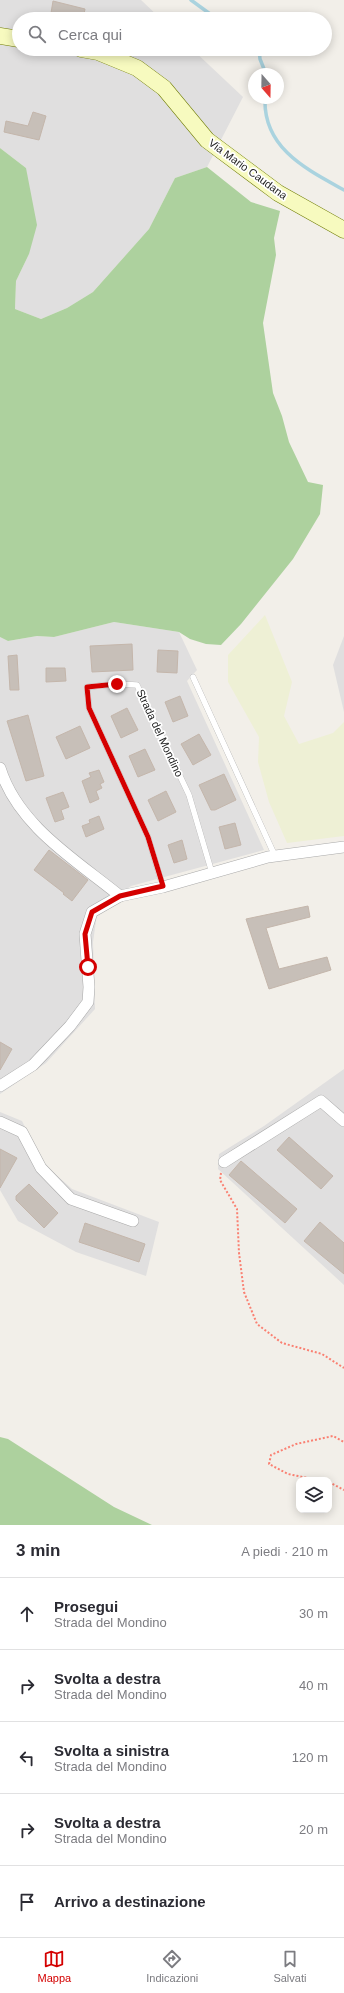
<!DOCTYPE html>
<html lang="it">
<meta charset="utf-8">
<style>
:root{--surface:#fff;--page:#f2f2f3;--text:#2b2b33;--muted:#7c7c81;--line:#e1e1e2;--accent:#d40000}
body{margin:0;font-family:Helvetica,sans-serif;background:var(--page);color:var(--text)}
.controls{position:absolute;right:12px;bottom:12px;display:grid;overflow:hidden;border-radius:8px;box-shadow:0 2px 10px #0003}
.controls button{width:36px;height:36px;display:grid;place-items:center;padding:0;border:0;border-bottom:1px solid var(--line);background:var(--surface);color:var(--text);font:20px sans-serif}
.compass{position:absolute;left:248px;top:68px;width:36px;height:36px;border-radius:50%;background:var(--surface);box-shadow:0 2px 10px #0003;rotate:160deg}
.stop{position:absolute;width:12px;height:12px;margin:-9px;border:3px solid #d40000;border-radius:50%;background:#fff}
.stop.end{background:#d40000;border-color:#fff;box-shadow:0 1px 4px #0008}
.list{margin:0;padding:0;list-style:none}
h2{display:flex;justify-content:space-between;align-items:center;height:52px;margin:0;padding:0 16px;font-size:17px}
h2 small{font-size:13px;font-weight:400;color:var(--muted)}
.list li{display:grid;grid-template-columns:26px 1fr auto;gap:12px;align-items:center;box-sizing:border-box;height:72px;padding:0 16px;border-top:1px solid var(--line)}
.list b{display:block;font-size:15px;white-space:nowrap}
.list p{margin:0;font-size:13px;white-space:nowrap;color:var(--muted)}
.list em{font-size:13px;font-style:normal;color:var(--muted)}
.icon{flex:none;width:22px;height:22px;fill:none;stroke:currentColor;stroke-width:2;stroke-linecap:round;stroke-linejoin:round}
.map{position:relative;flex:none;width:344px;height:1525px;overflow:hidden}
.search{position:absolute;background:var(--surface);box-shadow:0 2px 10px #0003;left:12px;right:12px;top:12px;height:44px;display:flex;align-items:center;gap:10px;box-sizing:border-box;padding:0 14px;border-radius:22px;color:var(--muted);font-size:15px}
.sheet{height:412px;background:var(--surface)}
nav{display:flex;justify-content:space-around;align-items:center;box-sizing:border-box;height:56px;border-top:1px solid var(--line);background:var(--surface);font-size:11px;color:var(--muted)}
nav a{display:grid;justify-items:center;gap:2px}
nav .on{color:var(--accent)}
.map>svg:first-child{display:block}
.residential{fill:#e0dfdf}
.farmland{fill:#eef0d5}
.forest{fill:#add19e}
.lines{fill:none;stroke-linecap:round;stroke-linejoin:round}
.stream{stroke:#aad3df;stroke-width:3.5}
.building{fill:#c7bfb8;stroke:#c4b6ab}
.lane-casing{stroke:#a9a9a9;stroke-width:6}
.street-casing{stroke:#a9a9a9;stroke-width:12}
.secondary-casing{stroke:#707d05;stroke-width:17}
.path{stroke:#fa8072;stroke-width:2;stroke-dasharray:2 2;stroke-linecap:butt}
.lane{stroke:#fff;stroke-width:5.5}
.street{stroke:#fff;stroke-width:11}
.secondary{stroke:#f7fabf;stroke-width:16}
.route{stroke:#d40000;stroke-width:5}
.labels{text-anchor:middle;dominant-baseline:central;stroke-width:3.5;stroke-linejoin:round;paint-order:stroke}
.street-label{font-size:11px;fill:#222;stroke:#fff}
</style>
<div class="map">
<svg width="344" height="1525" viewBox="0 0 344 1525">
<rect width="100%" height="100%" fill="#f2efe9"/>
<g class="residential">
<path d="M0,0H141L161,19H19V49H192L243,97L207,167L175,178L149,229L93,292L67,308L41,319L15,309L16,281L29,254L26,168L0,148Z"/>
<path d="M114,622L179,632L197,670L187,681L264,850L131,886L97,914L93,942L95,1009L46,1063L0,1094V637L8,641L37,636L54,637Z"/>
<path d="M344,636V712L333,665Z"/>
<path d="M344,1069V1285L218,1169L219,1154L264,1126Z"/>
<path d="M0,1112L22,1121L43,1163L72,1189L159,1222L146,1276L76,1252L18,1221L0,1190Z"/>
</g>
<path class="farmland" d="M265,615L292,682L284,716L299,744L333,733L344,722V836L287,843L269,802L258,762L259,737L228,682V655Z"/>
<g class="forest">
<path d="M0,148L26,168L37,225L29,254L16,281L15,309L41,319L67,308L93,292L149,229L175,178L207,167L251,202L280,211L274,238L276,255L263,323L273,393L282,416L289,442L308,482L323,485L320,514L293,559L241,624L221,645L206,644L190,639L179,632L114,622L54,637L37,636L8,641L0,637Z"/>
<path d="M0,1437L8,1439L114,1507L152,1525H0Z"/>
</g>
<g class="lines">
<g class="stream">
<path d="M191,0L217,19"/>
<path d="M259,49L260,59L266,74"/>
<path d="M265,98C263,148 306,169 344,190"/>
</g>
</g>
<g class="building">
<path d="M53,1L85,9L83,19H50Z"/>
<path d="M33,112L46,116L39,140L4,132L6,121L28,126Z"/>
<path d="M132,644L133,670L92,672L90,646Z"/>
<path d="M158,650L178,651L177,673L157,672Z"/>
<path d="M17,655L19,690H10L8,656Z"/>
<path d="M46,668H65L66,681L46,682Z"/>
<path d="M180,696L188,716L173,722L165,702Z"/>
<path d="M127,708L138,730L121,738L111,716Z"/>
<path d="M28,715L44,776L26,781L7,721Z"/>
<path d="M80,726L90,748L66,759L56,737Z"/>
<path d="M199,734L211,755L193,765L181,744Z"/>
<path d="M145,749L155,770L138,777L129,756Z"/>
<path d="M99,770L104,782L100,784L102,788L96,791L99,799L90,803L82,781L91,777L89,773Z"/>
<path d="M224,774L236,800L215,810H211L199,785Z"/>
<path d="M166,791L176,812L158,821L148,800Z"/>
<path d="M63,792L69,807L61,810L64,819L55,822L46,798Z"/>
<path d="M99,816L104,829L86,837L82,826L90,823L89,820Z"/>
<path d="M235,823L241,845L225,849L219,827Z"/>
<path d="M182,840L187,859L174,863L168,845Z"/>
<path d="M49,850L88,880L72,901L63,894L64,893L34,870Z"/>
<path d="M308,906L310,917L266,928L279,969L327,957L331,970L269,989L246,919Z"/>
<path d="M0,1042L12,1049L0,1070Z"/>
<path d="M289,1137L333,1176L321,1189L277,1150Z"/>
<path d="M0,1149L17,1158L0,1188Z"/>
<path d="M241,1161L297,1209L285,1223L229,1175Z"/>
<path d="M29,1184L58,1213L44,1228L16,1200V1196Z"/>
<path d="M320,1222L344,1243V1274L304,1241Z"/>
<path d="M85,1223L145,1244L139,1262L79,1242Z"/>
</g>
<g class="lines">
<defs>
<g id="lane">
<path d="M193,677L275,856"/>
<path d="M163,887L148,837L89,708L87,687L117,684L137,685L189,795L212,873"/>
</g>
<g id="street">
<path d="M0,768C18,826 76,860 120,896L163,887L268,857L344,847"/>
<path d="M0,1086L33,1065L70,1026L88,1002L89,987L85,934L92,912L120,896"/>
<path d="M0,1122L22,1132L41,1168L71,1199L133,1221"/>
<path d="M224,1162L321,1101L344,1121"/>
</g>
<g id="secondary">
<path d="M0,36L19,39"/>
<path d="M81,49L98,52L137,68L164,88L207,140L278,193L344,230"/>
</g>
</defs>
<use href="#lane" class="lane-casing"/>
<use href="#street" class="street-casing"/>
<use href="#secondary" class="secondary-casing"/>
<g class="path">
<path d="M221,1173L220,1180L237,1209L239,1253L244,1292L257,1324L282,1343L322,1354L344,1368"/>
<path d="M318,1480L288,1474L269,1464L271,1455L296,1444L333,1436L344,1442"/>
<path d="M329,1482L344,1490"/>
</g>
<use href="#lane" class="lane"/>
<use href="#street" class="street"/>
<use href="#secondary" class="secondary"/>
</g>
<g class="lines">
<path class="route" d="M88,967L85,934L92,912L120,896L163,886L148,837L89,708L87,687L117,684"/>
</g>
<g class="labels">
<g class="street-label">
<text transform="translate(248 169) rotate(36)">Via Mario Caudana</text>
<text transform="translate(160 733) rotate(65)">Strada del Mondino</text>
</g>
</g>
</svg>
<div class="controls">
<button><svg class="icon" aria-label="layers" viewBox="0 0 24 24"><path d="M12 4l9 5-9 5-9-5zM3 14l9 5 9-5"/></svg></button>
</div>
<svg class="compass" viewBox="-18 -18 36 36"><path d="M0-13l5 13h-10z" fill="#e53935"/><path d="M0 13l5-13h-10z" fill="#7c7c81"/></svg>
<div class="stop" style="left:88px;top:967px"></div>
<div class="stop end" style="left:117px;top:684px"></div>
<div class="search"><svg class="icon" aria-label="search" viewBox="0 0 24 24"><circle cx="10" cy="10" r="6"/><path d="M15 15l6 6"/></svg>Cerca qui</div>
</div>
<section class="sheet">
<h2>3 min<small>A piedi · 210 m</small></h2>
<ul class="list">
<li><svg class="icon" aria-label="ahead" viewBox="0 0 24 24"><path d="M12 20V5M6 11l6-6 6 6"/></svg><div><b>Prosegui</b><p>Strada del Mondino</p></div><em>30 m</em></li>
<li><svg class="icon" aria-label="right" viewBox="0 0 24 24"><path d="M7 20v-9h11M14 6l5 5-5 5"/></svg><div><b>Svolta a destra</b><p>Strada del Mondino</p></div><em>40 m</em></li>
<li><svg class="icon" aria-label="left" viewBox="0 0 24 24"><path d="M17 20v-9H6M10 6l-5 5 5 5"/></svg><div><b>Svolta a sinistra</b><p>Strada del Mondino</p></div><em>120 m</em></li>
<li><svg class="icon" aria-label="right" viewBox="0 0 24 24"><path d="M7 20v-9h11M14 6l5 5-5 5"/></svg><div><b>Svolta a destra</b><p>Strada del Mondino</p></div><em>20 m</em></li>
<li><svg class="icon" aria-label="arrive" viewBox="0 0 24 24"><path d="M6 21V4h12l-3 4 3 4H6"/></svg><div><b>Arrivo a destinazione</b></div></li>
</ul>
</section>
<nav>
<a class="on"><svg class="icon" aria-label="map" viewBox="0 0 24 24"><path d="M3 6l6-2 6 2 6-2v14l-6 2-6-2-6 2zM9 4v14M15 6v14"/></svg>Mappa</a>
<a><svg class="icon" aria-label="directions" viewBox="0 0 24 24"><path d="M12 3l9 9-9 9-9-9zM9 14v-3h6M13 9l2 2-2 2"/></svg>Indicazioni</a>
<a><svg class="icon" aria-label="saved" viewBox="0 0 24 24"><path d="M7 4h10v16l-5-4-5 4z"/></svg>Salvati</a>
</nav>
